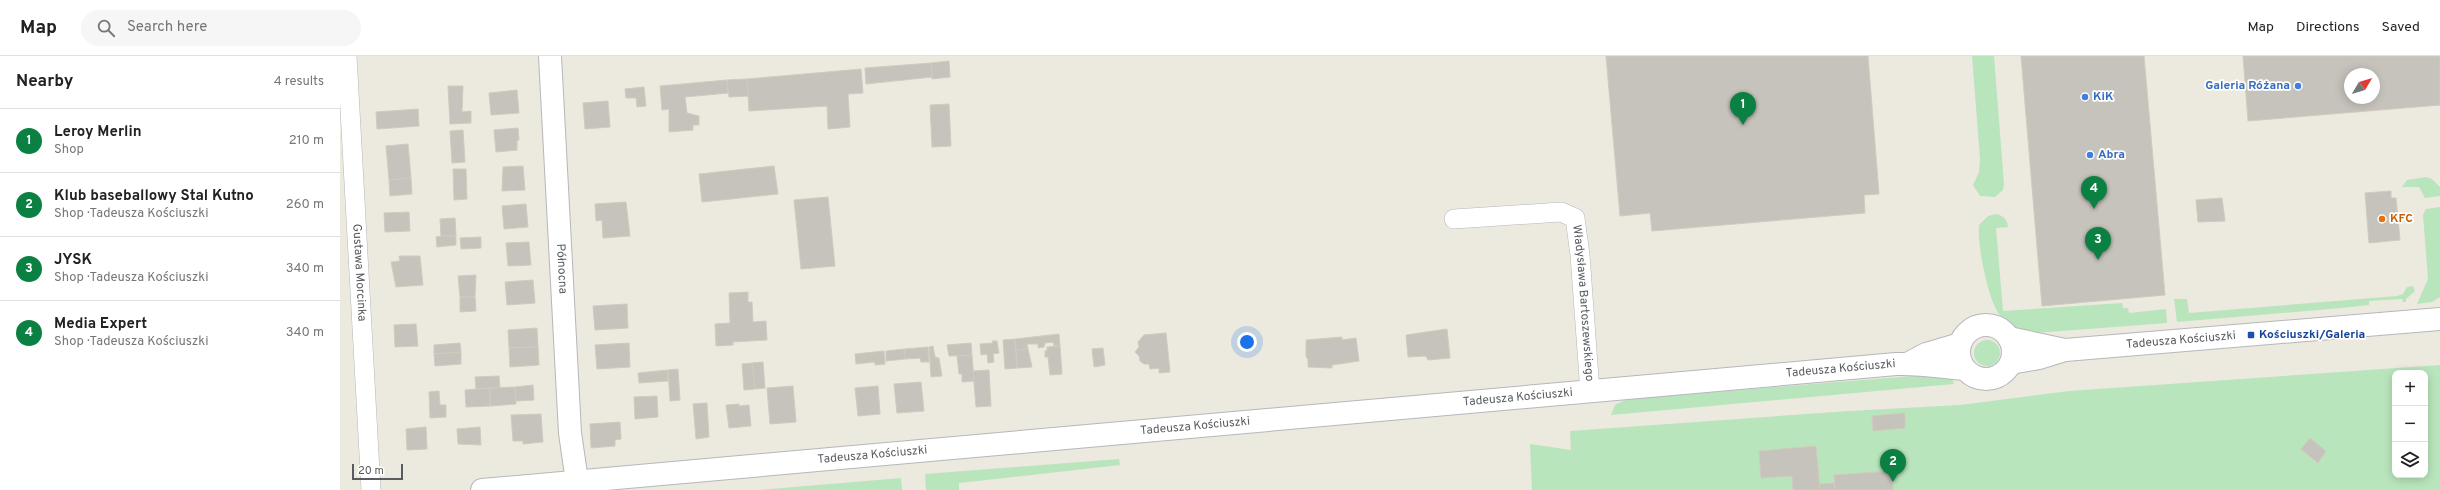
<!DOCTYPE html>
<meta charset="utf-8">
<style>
:root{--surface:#fff;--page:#f6f6f6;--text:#222;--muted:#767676;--line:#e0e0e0;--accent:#0b8043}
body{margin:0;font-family:Overpass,sans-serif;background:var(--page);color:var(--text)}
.controls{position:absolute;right:12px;bottom:12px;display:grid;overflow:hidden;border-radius:8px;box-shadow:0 2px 10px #0003}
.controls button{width:36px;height:36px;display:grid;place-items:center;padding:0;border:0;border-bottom:1px solid var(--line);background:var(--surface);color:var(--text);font:20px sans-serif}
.compass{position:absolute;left:2004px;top:12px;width:36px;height:36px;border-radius:50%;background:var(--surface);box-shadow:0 2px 10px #0003;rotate:52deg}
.scale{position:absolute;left:12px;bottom:10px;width:51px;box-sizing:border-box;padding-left:4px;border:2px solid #585b60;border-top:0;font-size:11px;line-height:14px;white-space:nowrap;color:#585b60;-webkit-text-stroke:3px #fff;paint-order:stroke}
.you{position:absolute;left:907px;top:286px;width:14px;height:14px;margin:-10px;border:3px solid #fff;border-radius:50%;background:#1a73e8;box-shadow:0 0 0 6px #1a73e833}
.badge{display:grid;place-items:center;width:26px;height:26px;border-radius:50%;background:var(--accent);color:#fff;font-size:13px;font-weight:700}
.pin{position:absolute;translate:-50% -33px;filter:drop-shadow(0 1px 2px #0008)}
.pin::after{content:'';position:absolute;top:21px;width:14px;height:12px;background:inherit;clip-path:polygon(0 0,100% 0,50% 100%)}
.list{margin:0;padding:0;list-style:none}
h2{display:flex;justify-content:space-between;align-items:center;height:52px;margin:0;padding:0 16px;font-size:17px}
h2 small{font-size:13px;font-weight:400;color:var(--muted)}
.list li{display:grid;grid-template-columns:26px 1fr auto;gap:12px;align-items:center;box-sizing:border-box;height:64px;padding:0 16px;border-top:1px solid var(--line)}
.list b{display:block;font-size:15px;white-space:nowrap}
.list p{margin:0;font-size:13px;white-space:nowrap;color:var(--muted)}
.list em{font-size:13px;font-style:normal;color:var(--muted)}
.icon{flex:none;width:22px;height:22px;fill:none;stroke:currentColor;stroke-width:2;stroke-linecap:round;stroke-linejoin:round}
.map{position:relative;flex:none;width:2100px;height:434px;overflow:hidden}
header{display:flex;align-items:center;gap:24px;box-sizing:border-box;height:56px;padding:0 20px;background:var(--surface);border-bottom:1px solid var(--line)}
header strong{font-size:19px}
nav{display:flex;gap:22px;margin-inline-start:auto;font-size:14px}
.search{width:280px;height:36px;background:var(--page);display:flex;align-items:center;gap:10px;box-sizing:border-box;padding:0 14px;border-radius:22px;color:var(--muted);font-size:15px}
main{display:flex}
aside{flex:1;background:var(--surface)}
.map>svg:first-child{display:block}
.green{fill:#b9e5bc;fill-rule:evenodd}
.building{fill:#c6c3bc;stroke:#d0cbbd;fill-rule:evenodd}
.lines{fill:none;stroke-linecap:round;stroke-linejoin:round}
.minor-casing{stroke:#b5b7bc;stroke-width:20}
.tertiary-casing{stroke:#b5b7bc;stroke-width:24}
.minor{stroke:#fff;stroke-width:19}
.tertiary{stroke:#fff;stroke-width:22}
.shop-dot{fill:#3f7fe0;stroke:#fff;stroke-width:1.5}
.food-dot{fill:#e8710a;stroke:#fff;stroke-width:1.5}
.transit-dot{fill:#1a4fb4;stroke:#fff;stroke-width:1.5}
.labels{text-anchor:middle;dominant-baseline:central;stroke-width:3.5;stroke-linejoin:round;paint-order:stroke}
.shop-label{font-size:12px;font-weight:bold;fill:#366cbe;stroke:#fff;text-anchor:start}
.food-label{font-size:12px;font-weight:bold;fill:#c56008;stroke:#fff;text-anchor:start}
.street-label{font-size:12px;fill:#585b60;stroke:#fff}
.transit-label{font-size:12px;font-weight:bold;fill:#164399;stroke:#fff;text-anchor:start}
</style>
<header>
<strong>Map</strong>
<div class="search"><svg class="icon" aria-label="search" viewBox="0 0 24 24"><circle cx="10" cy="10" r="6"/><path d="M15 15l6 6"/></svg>Search here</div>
<nav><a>Map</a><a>Directions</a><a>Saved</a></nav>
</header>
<main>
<aside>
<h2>Nearby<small>4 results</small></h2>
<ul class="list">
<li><span class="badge">1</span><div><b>Leroy Merlin</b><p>Shop</p></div><em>210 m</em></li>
<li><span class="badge">2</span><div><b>Klub baseballowy Stal Kutno</b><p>Shop · Tadeusza Kościuszki</p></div><em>260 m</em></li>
<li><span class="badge">3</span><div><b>JYSK</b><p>Shop · Tadeusza Kościuszki</p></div><em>340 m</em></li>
<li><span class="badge">4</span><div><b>Media Expert</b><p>Shop · Tadeusza Kościuszki</p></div><em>340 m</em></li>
</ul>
</aside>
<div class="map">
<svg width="2100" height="434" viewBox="0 0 2100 434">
<rect width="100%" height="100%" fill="#ece9de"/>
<g class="green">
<path d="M1632,0H1654L1664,128L1663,134L1655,141L1640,140L1633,129L1639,116L1640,103Z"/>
<path d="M2086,121L2092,123L2100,131V140L2085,142L2079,131H2062L2067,124Z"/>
<path d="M2100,151V241L2092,246L2077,248L2088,223L2083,159L2086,153Z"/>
<path d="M1656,158C1664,160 1667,163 1668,171L1656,172L1663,255L1782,247L1783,252H1788L1789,257L1826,253L1827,267L1695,277L1685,279C1676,273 1666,268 1659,258C1648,243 1637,189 1639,169L1648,160Z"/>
<path d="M2073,230L2075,235L2066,243V246H2063L2062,243L2029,245V249L2002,252L1837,266L1834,243H1847L1849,257L2057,240L2063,238L2067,231Z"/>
<circle cx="1647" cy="297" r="13"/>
<path d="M2100,309V434H1192L1190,388L1231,394L1230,375L1509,355L1620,349L1729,335ZM2055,317H2085V419H2055Z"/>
<path d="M1610,317L1614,328L1271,359L1275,349L1287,343Z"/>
<path d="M779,403L780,409L619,427V434H586L585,418Z"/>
<path d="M561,422L562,434H420Z"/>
</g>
<g class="building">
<path d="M1266,0H1528L1539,138L1524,139L1525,157L1312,175L1310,157L1280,160Z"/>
<path d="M1681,0H1804L1825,239L1702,250Z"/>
<path d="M1903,0H2100V49L1908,65ZM2010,18H2034V42H2010Z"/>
<path d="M609,5L610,21L592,23L591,7Z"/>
<path d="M591,7L592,21L526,28L525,12Z"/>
<path d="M521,13L523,37L508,38L510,71L488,73L487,50L409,55L407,23Z"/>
<path d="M407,23L408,40L389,41L387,24Z"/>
<path d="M387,24L388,37L345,41L347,57L359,60V69H353V74L329,76V53L322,54L320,30Z"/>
<path d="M108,30H123L122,56L131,55V67L110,68Z"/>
<path d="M304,31L306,50L297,51L296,42H286L285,33Z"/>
<path d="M177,34L179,57L151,59L149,37Z"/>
<path d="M268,45L270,71L245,73L243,47Z"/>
<path d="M609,48L611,90L592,91L590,49Z"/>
<path d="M78,53L79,70L37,73L36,56Z"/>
<path d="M178,72L179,84L177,85V94L156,96L154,74Z"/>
<path d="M123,74L125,106L112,107L110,75Z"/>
<path d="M68,88L71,122L49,124L46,90Z"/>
<path d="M183,110L185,134L162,135L163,111Z"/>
<path d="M434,110L438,138L362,146L359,118Z"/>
<path d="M113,113H126L127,143L114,144Z"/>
<path d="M71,122L72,138L50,140L49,124Z"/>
<path d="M2051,135V142H2056L2060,184L2029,187L2025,137Z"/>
<path d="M488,141L495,210L461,213L454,144Z"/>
<path d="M1882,142L1885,165L1858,166L1856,144Z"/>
<path d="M286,146L290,180L263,182L262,164L256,165L255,148Z"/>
<path d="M186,148L188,171L164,173L162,150Z"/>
<path d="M69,156L70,175L45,176L44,157Z"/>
<path d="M115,162L116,180H101L100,163Z"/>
<path d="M101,180H116V189L97,191L96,181Z"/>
<path d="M141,181V192L121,193L120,182Z"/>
<path d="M189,186L191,209L168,210L166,187Z"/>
<path d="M59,200H80L83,229L56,231L51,206L60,205Z"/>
<path d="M136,219L135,241H120L118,220Z"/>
<path d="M193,224L195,247L167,249L165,226Z"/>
<path d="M408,236V246H412L413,266L426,265L427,284L393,286V289L376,290L375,268L390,267L389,237Z"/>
<path d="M120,241H135L136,255L120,256Z"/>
<path d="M287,248L288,272L255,274L253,250Z"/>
<path d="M76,268L78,290L55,291L54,269Z"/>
<path d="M197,272L198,291L169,292L168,274Z"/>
<path d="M1107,273L1110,302L1088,304L1086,300L1068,301L1066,279Z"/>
<path d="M826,277L830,316L819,317V312L810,313L809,308H804L800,305L799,300L795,296L799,291L798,286L804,279Z"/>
<path d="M719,278L720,290H714L713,286L705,287L704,291L698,292V288H687L688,293L676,294L675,283Z"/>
<path d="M1002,281V284L1016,282L1019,305L992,309V312L968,311V303L966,301V284Z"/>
<path d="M675,283L677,312L665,313L663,284Z"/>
<path d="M652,285H657L659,297L653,298L654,306L648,307L647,298L641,299L640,288L653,287Z"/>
<path d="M120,287L121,296L94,298V289Z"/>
<path d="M289,287L290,311L257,313L255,289Z"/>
<path d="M631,287L632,299L609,300L607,289Z"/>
<path d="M593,290L595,301L599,302L602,320L591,321L589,291Z"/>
<path d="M720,290L722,318L710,319L708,301H705V295H707V291Z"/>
<path d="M198,291L199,309L170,311L169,292Z"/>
<path d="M588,291L589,306H581L580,302L565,303L564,293Z"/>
<path d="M763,292L765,309L754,311L752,293Z"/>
<path d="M564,293L565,303L546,305V295Z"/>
<path d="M688,293L692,311L677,312L676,294Z"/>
<path d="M544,295L545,308L535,309V306L516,308L515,298Z"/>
<path d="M121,296V308L95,310L94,298Z"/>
<path d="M632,299L634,325L622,326V318H619L617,300Z"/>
<path d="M423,306L425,332L415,333L412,307Z"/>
<path d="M412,307L415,333L404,334L402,308Z"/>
<path d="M338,313L340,344L330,345L328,314Z"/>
<path d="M328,314V325L299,327L298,317Z"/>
<path d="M649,314L651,350L636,351L633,315Z"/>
<path d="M159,320L160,331L136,333L135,321Z"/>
<path d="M581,326L584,355L557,357L554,328Z"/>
<path d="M193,329L194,344L176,345L175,331Z"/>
<path d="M453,330L456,366L430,368L427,332Z"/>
<path d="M538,330L540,358L518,360L515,332Z"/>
<path d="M175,331L176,348L150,350V332Z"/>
<path d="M150,332V350L126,351L125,334Z"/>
<path d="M99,335L100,349H106V361L90,362L89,336Z"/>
<path d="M317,340L318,361L295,363L294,341Z"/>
<path d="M367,347L369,381L356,383L353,348Z"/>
<path d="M399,348V350L409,349L411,370L389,372L386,349Z"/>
<path d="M1565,357V372L1533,375L1532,360Z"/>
<path d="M201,358L203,386L183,388V385H173L171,359Z"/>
<path d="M280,366L281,383L275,384V390L251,392L250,368Z"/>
<path d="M86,371L87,393L67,394L66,373Z"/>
<path d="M140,371L141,389L118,388L117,373Z"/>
<path d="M1970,382L1986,395L1978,407L1961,393Z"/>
<path d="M1476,390L1480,434H1453L1452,420L1421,422L1419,395Z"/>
<path d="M1552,415L1553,434H1495L1494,419Z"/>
<path d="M1494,427L1495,434H1480L1479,428Z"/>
</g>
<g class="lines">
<defs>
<g id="minor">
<path id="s1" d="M7,0L31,434"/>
<path id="s2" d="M1114,163L1221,156L1235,162L1240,199L1250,336"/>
</g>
<g id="tertiary">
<path id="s3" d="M210,0L230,377L237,425"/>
<circle cx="1646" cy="296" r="27"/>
<path d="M1669,282L1725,294"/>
<path d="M1569,307L1586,298L1620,288"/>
<path id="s4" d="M1671,307L1699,302L1725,294L2100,263"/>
<path id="s5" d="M142,434L1556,308C1578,307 1602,311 1624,313"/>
</g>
</defs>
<use href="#minor" class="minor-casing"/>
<use href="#tertiary" class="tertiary-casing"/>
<use href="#minor" class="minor"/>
<use href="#tertiary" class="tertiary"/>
</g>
<g class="shop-dot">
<circle cx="1958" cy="30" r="4"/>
<circle cx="1745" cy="41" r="4"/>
<circle cx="1750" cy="99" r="4"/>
</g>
<circle class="food-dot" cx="2042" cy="163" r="4"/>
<rect class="transit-dot" x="1907" y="275" width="8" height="8" rx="2"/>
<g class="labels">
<g class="shop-label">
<text x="1950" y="30" text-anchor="end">Galeria Różana</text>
<text x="1753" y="41">KiK</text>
<text x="1758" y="99">Abra</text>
</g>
<g class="food-label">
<text x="2050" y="163">KFC</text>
</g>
<g class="street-label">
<text stroke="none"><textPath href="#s3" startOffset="213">Północna</textPath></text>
<text stroke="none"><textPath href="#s1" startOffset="217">Gustawa Morcinka</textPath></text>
<text stroke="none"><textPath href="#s2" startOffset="208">Władysława Bartoszewskiego</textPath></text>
<text stroke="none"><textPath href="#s4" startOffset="172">Tadeusza Kościuszki</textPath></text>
<text stroke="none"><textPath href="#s5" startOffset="1364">Tadeusza Kościuszki</textPath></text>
<text stroke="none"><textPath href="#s5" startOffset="1040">Tadeusza Kościuszki</textPath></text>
<text stroke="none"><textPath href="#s5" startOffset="716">Tadeusza Kościuszki</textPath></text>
<text stroke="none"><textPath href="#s5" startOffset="392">Tadeusza Kościuszki</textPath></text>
</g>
<g class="transit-label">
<text x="1919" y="279">Kościuszki/Galeria</text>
</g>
</g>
</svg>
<div class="controls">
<button>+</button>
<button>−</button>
<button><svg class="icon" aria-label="layers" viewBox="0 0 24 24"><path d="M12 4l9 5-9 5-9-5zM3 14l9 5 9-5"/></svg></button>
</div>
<svg class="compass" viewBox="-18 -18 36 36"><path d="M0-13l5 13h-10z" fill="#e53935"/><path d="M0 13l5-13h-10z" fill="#767676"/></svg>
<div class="scale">20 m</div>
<div class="you"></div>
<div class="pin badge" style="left:1403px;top:69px">1</div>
<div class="pin badge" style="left:1553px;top:426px">2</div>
<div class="pin badge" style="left:1758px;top:204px">3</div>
<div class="pin badge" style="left:1754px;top:153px">4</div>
</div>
</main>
